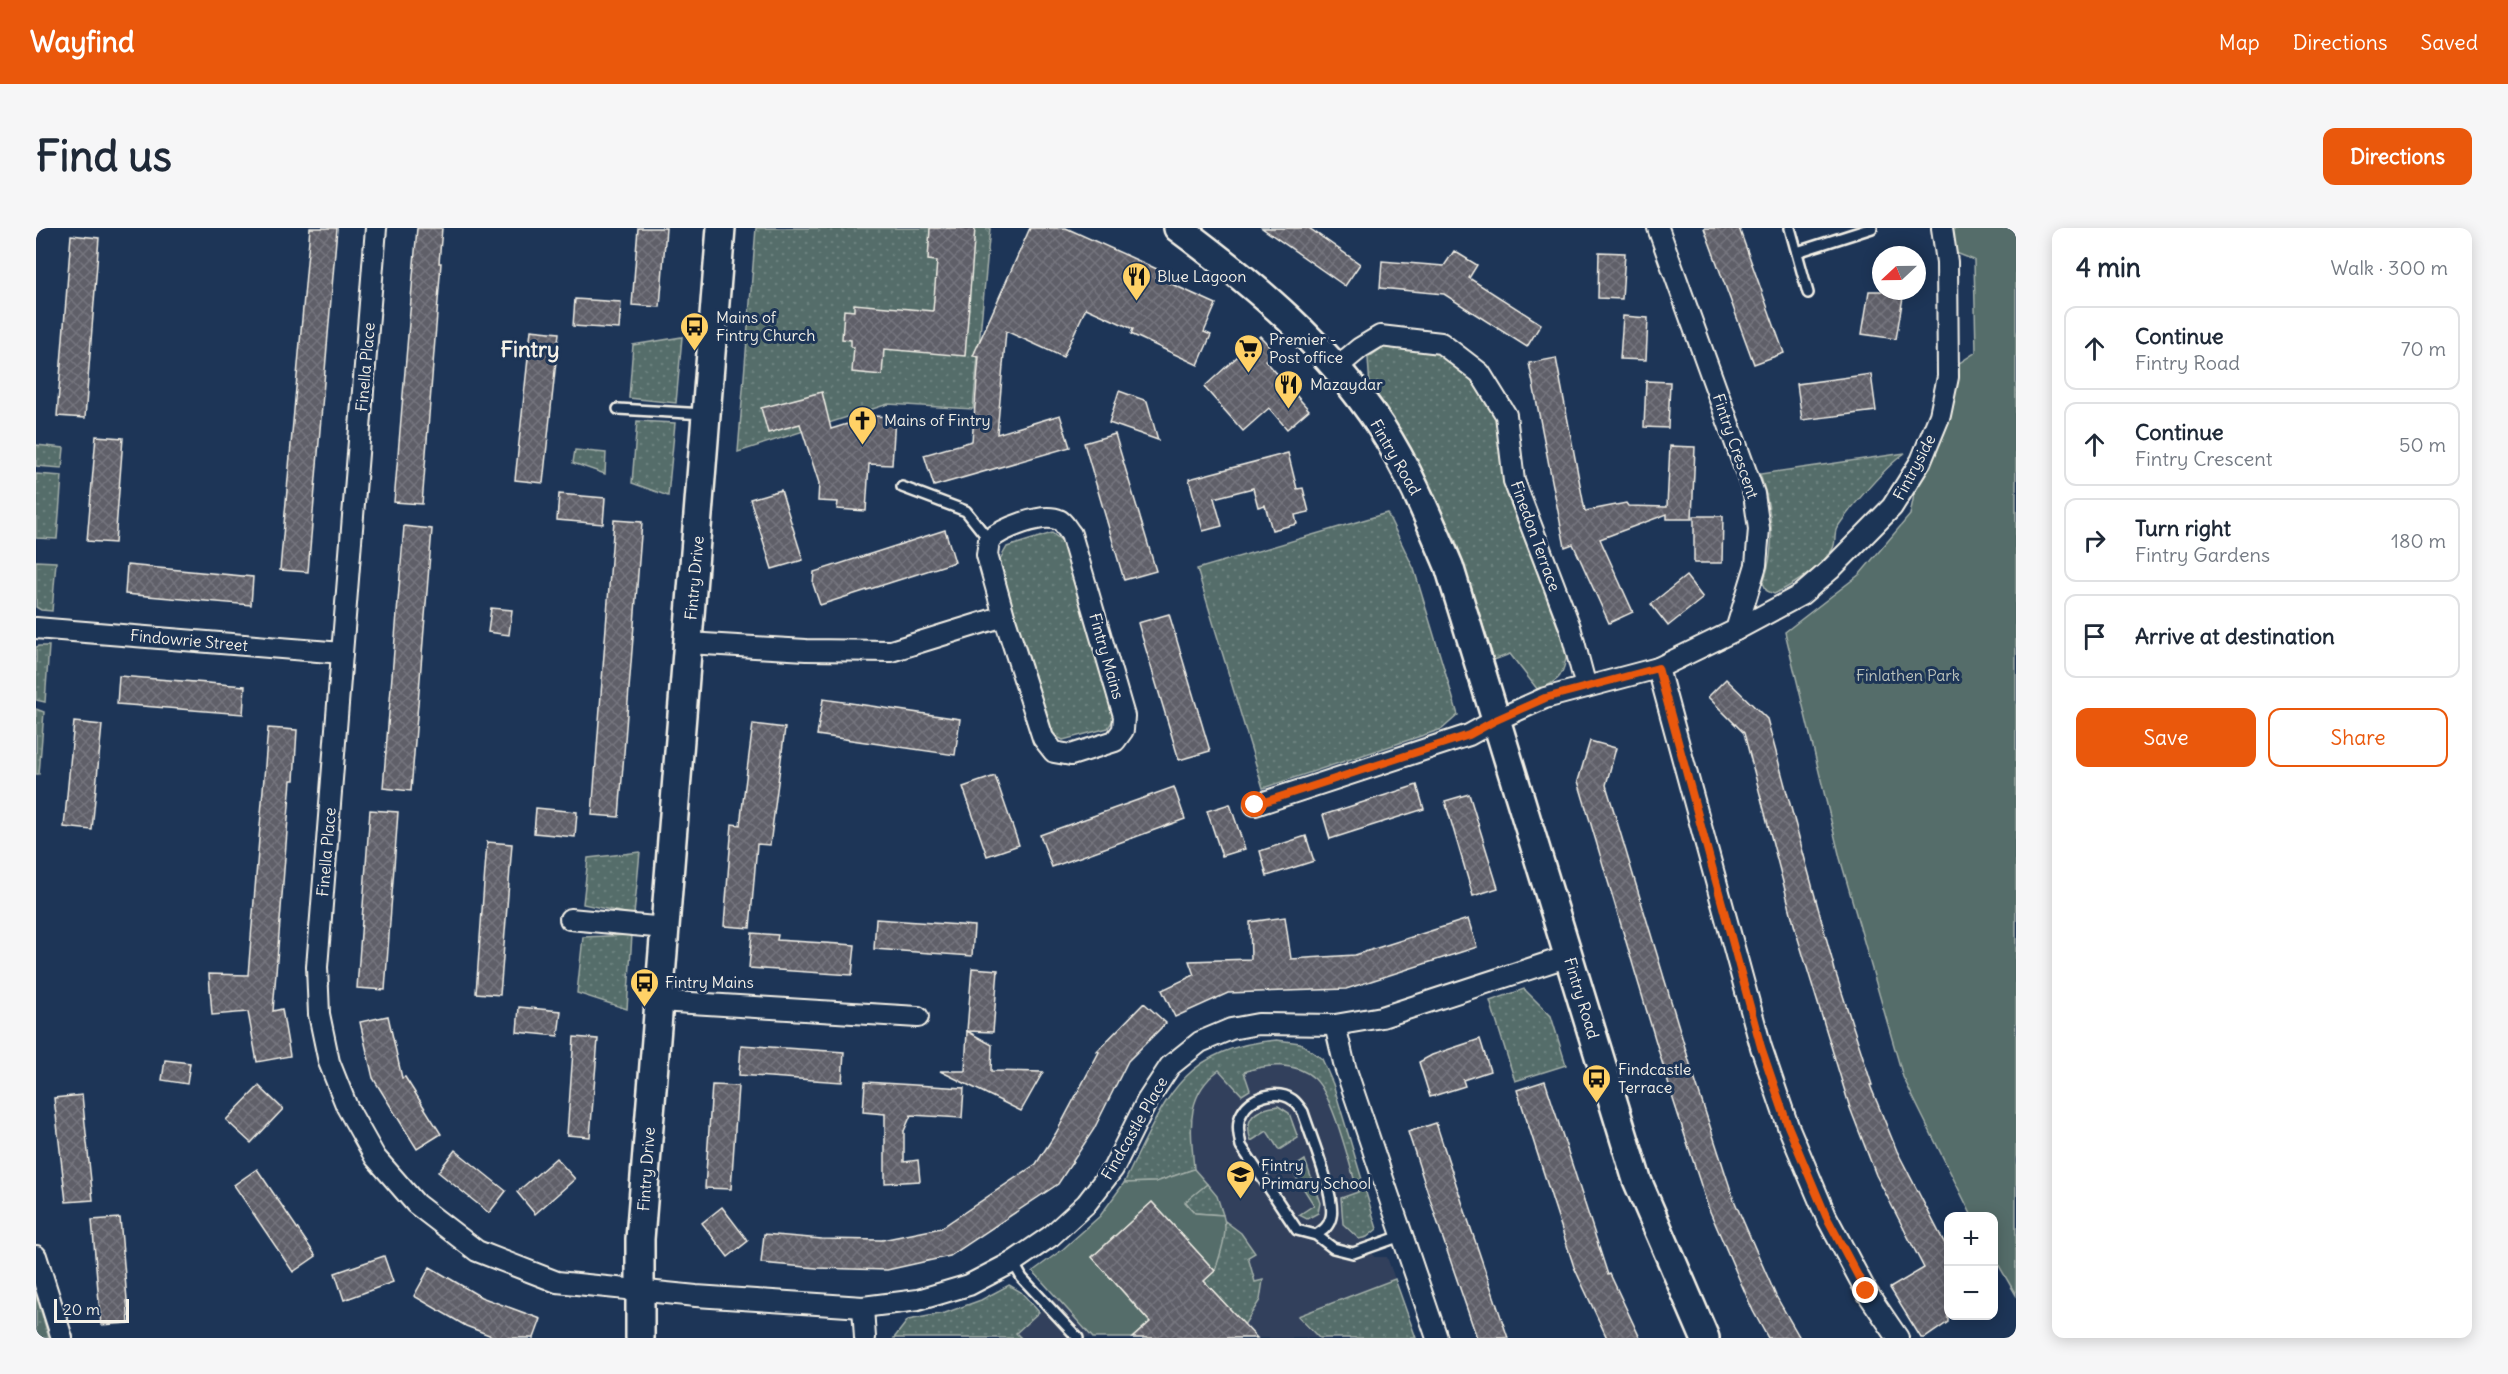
<!DOCTYPE html>
<meta charset="utf-8">
<style>
:root{--surface:#fff;--page:#f6f6f7;--text:#1f2937;--muted:#747a83;--line:#e0e1e3;--accent:#ea580c}
body{margin:0;font-family:Delius,sans-serif;background:var(--page);color:var(--text)}
.controls{position:absolute;right:18px;bottom:18px;display:grid;overflow:hidden;border-radius:12px;box-shadow:0 3px 15px #0003}
.controls button{width:54px;height:54px;display:grid;place-items:center;padding:0;border:0;border-bottom:2px solid var(--line);background:var(--surface);color:var(--text);font:30px sans-serif}
.compass{position:absolute;left:1836px;top:18px;width:54px;height:54px;border-radius:50%;background:var(--surface);box-shadow:0 3px 15px #0003;rotate:248deg}
.scale{position:absolute;left:18px;bottom:15px;width:75px;box-sizing:border-box;padding-left:6px;border:3px solid #f4f1e8;border-top:0;font-size:16px;line-height:21px;white-space:nowrap;color:#f4f1e8;-webkit-text-stroke:4px #1d3557;paint-order:stroke}
.stop{position:absolute;width:18px;height:18px;margin:-14px;border:4px solid #ea580c;border-radius:50%;background:#fff}
.stop.end{background:#ea580c;border-color:#fff;box-shadow:0 2px 6px #0008}
.list{margin:0;padding:0;list-style:none}
h2{display:flex;justify-content:space-between;align-items:center;height:78px;margin:0;padding:0 24px;font-size:26px}
h2 small{font-size:20px;font-weight:400;color:var(--muted)}
.list li{display:grid;grid-template-columns:39px 1fr auto;gap:18px;align-items:center;box-sizing:border-box;height:84px;margin:0 12px 12px;padding:0 12px;border:2px solid var(--line);border-radius:12px}
.list b{display:block;font-size:22px;white-space:nowrap}
.list p{margin:0;font-size:20px;white-space:nowrap;color:var(--muted)}
.list em{font-size:20px;font-style:normal;color:var(--muted)}
.actions{display:flex;gap:12px;padding:18px 24px}
.actions a{flex:1;padding:14px 0;border:2px solid var(--accent);border-radius:12px;text-align:center;font-size:21px;color:var(--accent)}
.actions .main{background:var(--accent);color:#fff}
.icon{flex:none;width:33px;height:33px;fill:none;stroke:currentColor;stroke-width:2;stroke-linecap:round;stroke-linejoin:round}
.map{position:relative;flex:none;width:1980px;height:1110px;overflow:hidden;border-radius:12px}
header{display:flex;align-items:center;gap:36px;box-sizing:border-box;height:84px;padding:0 30px;background:var(--accent);color:#fff}
header strong{font-size:28px}
nav{display:flex;gap:33px;margin-inline-start:auto;font-size:21px}
.intro{display:flex;align-items:center;justify-content:space-between;box-sizing:border-box;height:144px;padding:0 36px}
h1{margin:0;font-size:42px}
.button{padding:15px 27px;border-radius:12px;background:var(--accent);color:#fff;font-size:21px;font-weight:700}
main{display:flex;gap:36px;padding:0 36px}
aside{flex:1;background:var(--surface);border-radius:12px;box-shadow:0 3px 15px #0003}
.map>svg:first-child{display:block}
.built{fill:#30415c}
.grass{fill:url(#grass-dots);stroke:#a4afa9;stroke-width:1.5}
.park{fill:#546d6a;stroke:#a4afa9;stroke-width:1.5}
.building{fill:url(#building-cross-hatch);stroke:#f4f1e8;stroke-width:1.5}
.lines{fill:none;stroke-linecap:round;stroke-linejoin:round}
.lane-casing{stroke:#f4f1e8;stroke-width:14}
.street-casing{stroke:#f4f1e8;stroke-width:24}
.secondary-casing{stroke:#f4f1e8;stroke-width:32}
.lane{stroke:#1d3557;stroke-width:9}
.street{stroke:#1d3557;stroke-width:20}
.secondary{stroke:#1d3557;stroke-width:27}
.route{stroke:#ea580c;stroke-width:8}
.labels{text-anchor:middle;dominant-baseline:central;stroke-width:6;stroke-linejoin:round;paint-order:stroke}
.poi-label{font-size:16px;fill:#f4f1e8;stroke:#1d3557;text-anchor:start}
.street-label{font-size:16px;fill:#f4f1e8;stroke:#1d3557}
.park-label{font-size:16px;fill:#bcc3bc;stroke:#1d3557}
.district-label{font-size:22px;font-weight:bold;fill:#f4f1e8;stroke:#1d3557}
</style>
<header>
<strong>Wayfind</strong>
<nav><a>Map</a><a>Directions</a><a>Saved</a></nav>
</header>
<div class="intro"><h1>Find us</h1><a class="button">Directions</a></div>
<main>
<div class="map">
<svg width="1980" height="1110" viewBox="0 0 1980 1110">
<defs>
<pattern id="grass-dots" width="8" height="8" patternUnits="userSpaceOnUse" patternTransform="scale(1.5)"><rect width="8" height="8" fill="#546d6a"/><path d="M2 2h.1M6 6h.1" fill="none" stroke="#6d827f" stroke-width="1.8" stroke-linecap="round"/></pattern>
<pattern id="building-cross-hatch" width="8" height="8" patternUnits="userSpaceOnUse" patternTransform="scale(1.5)"><rect width="8" height="8" fill="#5e5e68"/><path d="M0 0l8 8M0 8l8-8" fill="none" stroke="#76767e"/></pattern>
</defs>
<rect width="100%" height="100%" fill="#1d3557"/>
<filter id="ink" filterUnits="userSpaceOnUse"><feTurbulence type="fractalNoise" baseFrequency=".0167" numOctaves="2"/><feDisplacementMap in="SourceGraphic" scale="12" xChannelSelector="R" yChannelSelector="G"/><feConvolveMatrix kernelMatrix="1 2 1 2 8 2 1 2 1" color-interpolation-filters="sRGB"/></filter>
<g filter="url(#ink)">
<path class="built" d="M1241,812L1264,815L1286,831L1297,856L1341,1001L1331,1009L1338,1029H1351L1380,1110H858L872,1092L909,1085L945,1072L973,1057L985,1064L1003,1084L1020,1069L997,1043L1027,1021L1064,988L1088,955L1115,902L1162,836L1193,821L1219,814Z"/>
<g class="grass">
<path d="M720,0H954L937,181L852,176L702,224Z"/>
<path d="M646,109L640,175L593,170L597,117Z"/>
<path d="M1350,117L1402,123L1438,150L1462,191L1470,263L1531,424C1528,447 1524,453 1502,462L1474,426L1458,432L1420,313L1371,214L1334,159L1332,130Z"/>
<path d="M601,193L639,195L632,268L596,255Z"/>
<path d="M0,217L28,220L26,240L0,238Z"/>
<path d="M539,222L570,225L569,246L537,235Z"/>
<path d="M1869,225C1850,238 1814,280 1801,300C1797,307 1801,315 1796,322C1782,342 1759,356 1738,366L1731,363L1727,355C1741,318 1736,282 1724,246Z"/>
<path d="M0,246L26,248L21,311L0,310Z"/>
<path d="M1351,285L1378,341L1422,487L1406,501L1227,560L1161,341Z"/>
<path d="M1016,305L1026,313L1079,489L1072,500L1027,512L1015,506L963,333L971,319Z"/>
<path d="M0,333L20,334L16,383L5,382L0,379Z"/>
<path d="M3,418H13L9,474L0,472V419Z"/>
<path d="M0,481L8,484L3,546H0Z"/>
<path d="M604,624L598,687L547,676L552,630Z"/>
<path d="M596,707L591,781L541,765L547,709Z"/>
<path d="M1488,761L1515,788L1530,837L1479,853L1454,773Z"/>
<path d="M1241,812L1264,815L1286,831L1297,856L1341,1001L1331,1009L1323,1011L1307,996L1305,970L1322,964C1313,936 1298,870 1279,851C1260,833 1230,836 1208,844L1214,862L1206,867L1183,842C1148,868 1155,902 1158,941L1120,954L1088,955C1127,877 1142,820 1241,812Z"/>
<path d="M1242,878L1253,885L1262,910L1243,922L1231,903L1215,913C1207,889 1220,881 1242,878Z"/>
<path d="M1269,932L1284,975L1282,985L1271,991L1263,987L1278,977L1255,941Z"/>
<path d="M1171,956L1181,968L1187,987L1159,985L1149,973Z"/>
<path d="M1189,993L1205,1005L1219,1025L1212,1029L1219,1054L1227,1052L1224,1072L1208,1097L1168,1053C1186,1036 1186,1016 1189,993Z"/>
<path d="M1359,1051L1380,1110H1283L1262,1088Z"/>
<path d="M973,1057L985,1064L1003,1084L980,1105L985,1110H858L872,1092L909,1085L945,1072Z"/>
<path d="M0,1066L13,1110H0Z"/>
</g>
<g class="park">
<path d="M1916,0H1980V1067L1958,1029V988H1936L1867,849L1804,630L1749,404L1824,346L1874,287L1879,262L1914,190L1922,136L1940,124L1938,32L1920,25Z"/>
<path d="M1158,941L1171,956L1149,974L1159,985L1187,987C1193,1004 1184,1026 1179,1043L1116,974L1056,1029L1114,1094L1096,1110H1057L997,1043L1027,1021L1064,988L1088,955L1120,954Z"/>
</g>
<g class="building">
<path d="M274,0H301L272,344L244,342Z"/>
<path d="M381,0H406L403,35H405L386,276L358,274Z"/>
<path d="M602,0H630L624,79L596,77Z"/>
<path d="M894,0H939L929,128L848,121L846,147L816,144L818,119H815V112L806,111L808,82L818,83V76L897,83L901,33L892,32Z"/>
<path d="M994,0H1030L1123,42L1120,49L1180,76L1168,104L1175,107L1162,137L1095,106L1097,101L1050,80L1027,129L970,103L961,206L1024,187L1034,219L898,258L888,227L936,213L943,129L937,128Z"/>
<path d="M1226,0H1273L1324,36L1309,58Z"/>
<path d="M1668,0H1703L1748,125L1718,136Z"/>
<path d="M35,7L63,10L49,190L21,188Z"/>
<path d="M1418,23L1441,37L1433,50L1505,96L1491,119L1408,66L1344,60L1346,33L1408,38Z"/>
<path d="M1563,24L1589,25L1586,71L1562,70Z"/>
<path d="M1833,63H1868L1860,111L1826,106Z"/>
<path d="M539,71L585,74L583,101L537,98Z"/>
<path d="M1587,88L1612,90L1610,132L1584,131Z"/>
<path d="M495,102L523,105L507,255L479,252Z"/>
<path d="M1224,108L1239,124L1229,132L1273,182L1251,201L1233,180L1207,203L1168,159Z"/>
<path d="M1520,130L1549,283L1590,275L1592,278L1631,279L1634,218L1659,219L1656,291H1631V286L1564,311L1597,384L1573,395L1537,316L1529,319L1493,135Z"/>
<path d="M1835,146L1840,183L1766,192L1761,156Z"/>
<path d="M1610,153L1634,154L1632,200L1608,199Z"/>
<path d="M1083,163L1111,173L1122,212L1073,195Z"/>
<path d="M786,164L795,201L837,188L859,189L856,237L833,236L830,283L801,281L802,274L782,273L783,255L764,196L732,205L725,180Z"/>
<path d="M1079,206L1120,343L1088,352L1048,215Z"/>
<path d="M60,208L87,210L79,315L51,313Z"/>
<path d="M1252,225L1261,261L1267,260L1273,284L1259,287L1261,296L1236,302L1229,277L1222,279L1217,260L1178,270L1186,298L1167,303L1153,251Z"/>
<path d="M745,262L767,332L736,341L714,271Z"/>
<path d="M523,266L569,270L567,296L521,292Z"/>
<path d="M1658,288H1687L1686,335H1658Z"/>
<path d="M578,292L606,294L583,589L556,587Z"/>
<path d="M368,298L396,301L375,563L347,560Z"/>
<path d="M909,302L919,334L784,377L777,356L778,344Z"/>
<path d="M91,337L217,349L215,377L89,366Z"/>
<path d="M1650,348L1667,370L1632,398L1615,376Z"/>
<path d="M455,380L476,382L473,407L452,404Z"/>
<path d="M1133,386L1174,523L1143,532L1102,395Z"/>
<path d="M83,448L209,458L207,486L81,476Z"/>
<path d="M1690,451L1731,491L1800,746L1836,857H1834L1861,923L1912,1022V1094L1889,1110H1885L1854,1060L1888,1040L1840,947L1814,880L1760,704L1708,505L1672,469Z"/>
<path d="M787,471L924,491L919,527L781,507Z"/>
<path d="M38,494L66,497L56,602L28,599Z"/>
<path d="M717,496L749,500L734,617L721,616L714,700L688,698L696,596L704,597Z"/>
<path d="M232,500L261,502L258,552H255L237,783L246,781L254,828L221,834L212,784L176,787L173,746L212,747Z"/>
<path d="M1554,513L1580,520L1570,557L1657,846L1698,972L1740,1068L1764,1110H1732L1717,1083L1672,979L1637,871L1542,553Z"/>
<path d="M959,548L983,617L951,628L927,559Z"/>
<path d="M1381,557L1388,581L1294,611L1287,587Z"/>
<path d="M1138,559L1149,591L1016,639L1004,607Z"/>
<path d="M1433,566L1462,660L1437,668L1409,573Z"/>
<path d="M1194,576L1209,621L1186,628L1171,583Z"/>
<path d="M500,580L541,584L539,609L498,605Z"/>
<path d="M334,582L362,584L349,762L321,760Z"/>
<path d="M1270,608L1278,633L1231,648L1224,623Z"/>
<path d="M451,614L476,616L464,767L440,765Z"/>
<path d="M1249,689L1255,731L1319,727L1432,691L1441,719L1310,761L1192,765L1139,789L1126,762L1158,747L1153,733L1215,731L1214,694Z"/>
<path d="M840,691L938,698L936,728L838,721Z"/>
<path d="M716,705L742,707L741,712L819,717L816,747L713,740Z"/>
<path d="M936,740L962,742L957,804L931,803Z"/>
<path d="M1108,775L1130,795L1092,833L1058,901L1022,956L914,1028L851,1042L781,1040L725,1035L728,1006L786,1011L846,1012L905,1000L1000,936L1020,905L1063,824L1061,823Z"/>
<path d="M483,779L525,783L522,808L481,804Z"/>
<path d="M352,788L366,850L369,849L405,906L381,921L337,850L324,794Z"/>
<path d="M931,803L956,817L955,843L1007,844L985,883L904,843H929Z"/>
<path d="M538,809L562,811L554,909L531,907Z"/>
<path d="M1444,811L1454,843L1427,852L1429,858L1394,869L1383,834L1396,827Z"/>
<path d="M705,817L808,824L806,854L703,847Z"/>
<path d="M129,832L154,835L151,856L126,852Z"/>
<path d="M1509,853L1572,1047L1574,1046L1604,1110H1571L1538,1039L1481,862Z"/>
<path d="M829,854L928,860L926,890L875,887L868,903V934L882,932L884,953L849,955V886L827,884Z"/>
<path d="M676,857L702,858L695,961L669,960Z"/>
<path d="M223,858L247,881L215,915L190,892Z"/>
<path d="M46,867L57,972L30,974L18,870Z"/>
<path d="M1400,895L1428,980L1472,1110H1441L1407,1011L1372,904Z"/>
<path d="M419,922L470,963L453,985L402,944Z"/>
<path d="M520,930L539,951L499,986L481,964Z"/>
<path d="M221,941L280,1028L257,1044L198,957Z"/>
<path d="M1116,974L1179,1043L1168,1053L1221,1110H1096L1114,1094L1056,1029Z"/>
<path d="M686,979L712,1013L692,1029L666,995Z"/>
<path d="M84,990L93,1095L65,1097L56,992Z"/>
<path d="M348,1028L357,1054L308,1072L299,1045Z"/>
<path d="M394,1039L445,1069L505,1091L498,1110H461L430,1098L378,1068Z"/>
</g>
<g class="lines">
<defs>
<g id="lane">
<path d="M1754,0L1772,65"/>
<path d="M1761,24L1836,0"/>
<path d="M582,181L669,186"/>
<path d="M866,259L930,283L953,312"/>
<path d="M1280,1007C1288,1002 1293,998 1295,989C1300,969 1274,906 1267,884C1264,880 1261,875 1257,872C1241,861 1215,868 1206,885C1200,895 1203,907 1205,918L1261,1002L1280,1007L1297,1020L1317,1025L1365,1008"/>
<path d="M977,1034L986,1050L1042,1110"/>
</g>
<g id="street">
<path d="M340,0L281,739L283,786L293,834L311,879L339,929L380,976L441,1023L521,1054L660,1068L827,1079L882,1072L933,1057L977,1034L1015,1008L1050,976L1077,941L1111,873L1134,838L1164,814L1195,801L1222,796L1299,797L1346,789L1533,728"/>
<path d="M1301,139L1324,120L1344,108L1405,115L1444,145L1470,187L1478,253L1534,399L1550,459"/>
<path d="M0,400L306,425"/>
<path d="M1700,402L1765,367L1794,342L1856,279L1885,233L1904,187L1912,149L1911,34L1906,0"/>
<path d="M652,415L770,422L855,423L968,388L951,327L953,312C966,301 1006,284 1023,292C1028,294 1031,302 1035,306L1088,488L1087,502L1079,513L1035,527L1018,524L1007,510L968,388"/>
<path d="M1622,440L1725,819L1752,898L1790,988L1830,1063L1862,1110"/>
<path d="M1219,577L1433,507L1460,492L1509,470L1622,440L1700,402L1720,337L1723,301L1718,266L1622,0"/>
<path d="M534,691L629,700"/>
<path d="M623,773L882,789"/>
<path d="M1299,797L1309,839L1401,1110"/>
<path d="M0,1028L26,1110"/>
<path d="M827,1079L829,1110"/>
</g>
<g id="secondary">
<path d="M1142,0C1219,57 1292,118 1345,199C1373,242 1393,291 1413,338L1601,952L1669,1110"/>
<path d="M604,1110V1011L685,0"/>
</g>
</defs>
<use href="#lane" class="lane-casing"/>
<use href="#street" class="street-casing"/>
<use href="#secondary" class="secondary-casing"/>
<use href="#lane" class="lane"/>
<use href="#street" class="street"/>
<use href="#secondary" class="secondary"/>
</g>
</g>
<g class="lines" filter="url(#ink)">
<path class="route" d="M1219,577L1433,507L1460,492L1509,470L1622,440L1725,819L1752,898L1790,988L1830,1063"/>
</g>
<defs>
<symbol id="restaurant-pin" viewBox="-11 -11 22 30"><path d="M0 17L-7.5 6A9.5 9.5 0 1 1 7.5 6Z" fill="#ffd166" stroke="#1d3557"/><path d="M-5-6h1v4h1v-4h1v4h1v-4h1v5L-1.5 .5V6h-2V.5L-5-1ZM5-6V6H3V1.5H1.5Q1.5-4 5-6Z" fill="#111"/></symbol>
<symbol id="bus-pin" viewBox="-11 -11 22 30"><path d="M0 17L-7.5 6A9.5 9.5 0 1 1 7.5 6Z" fill="#ffd166" stroke="#1d3557"/><path d="M-5-6H5V4H4V6H2V4H-2V6H-4V4H-5ZM-3.5-4V0h7V-4ZM-3.5 1.2v1.5H-2V1.2ZM2 1.2v1.5H3.5V1.2Z" fill="#111"/></symbol>
<symbol id="supermarket-pin" viewBox="-11 -11 22 30"><path d="M0 17L-7.5 6A9.5 9.5 0 1 1 7.5 6Z" fill="#ffd166" stroke="#1d3557"/><path d="M-6-5.5h2.5l.6 2H6L4.5 2H-2.5L-4.4-4H-6ZM-1.5 3.2a1.3 1.3 0 1 0 .1 0ZM3 3.2a1.3 1.3 0 1 0 .1 0Z" fill="#111"/></symbol>
<symbol id="church-pin" viewBox="-11 -11 22 30"><path d="M0 17L-7.5 6A9.5 9.5 0 1 1 7.5 6Z" fill="#ffd166" stroke="#1d3557"/><path d="M-1.2-6h2.4v3.5h3.3v2.4h-3.3V6h-2.4V-.1h-3.3v-2.4h3.3Z" fill="#111"/></symbol>
<symbol id="school-pin" viewBox="-11 -11 22 30"><path d="M0 17L-7.5 6A9.5 9.5 0 1 1 7.5 6Z" fill="#ffd166" stroke="#1d3557"/><path d="M0-5L7-2L0 1L-7-2ZM-4 1L0 2.5L4 1V4Q0 6-4 4Z" fill="#111"/></symbol>
</defs>
<g fill-rule="evenodd">
<use href="#restaurant-pin" x="1084" y="32" width="33" height="45"/>
<use href="#bus-pin" x="642" y="82" width="33" height="45"/>
<use href="#supermarket-pin" x="1196" y="104" width="33" height="45"/>
<use href="#restaurant-pin" x="1236" y="140" width="33" height="45"/>
<use href="#church-pin" x="810" y="176" width="33" height="45"/>
<use href="#bus-pin" x="592" y="738" width="33" height="45"/>
<use href="#bus-pin" x="1544" y="834" width="33" height="45"/>
<use href="#school-pin" x="1188" y="930" width="33" height="45"/>
</g>
<g class="labels">
<g class="poi-label">
<text x="1121" y="48">Blue Lagoon</text>
<text x="680" y="89">Mains of<tspan x="680" dy="18">Fintry Church</tspan></text>
<text x="1233" y="111">Premier -<tspan x="1233" dy="18">Post office</tspan></text>
<text x="1274" y="156">Mazaydar</text>
<text x="848" y="192">Mains of Fintry</text>
<text x="629" y="754">Fintry Mains</text>
<text x="1582" y="841">Findcastle<tspan x="1582" dy="18">Terrace</tspan></text>
<text x="1225" y="937">Fintry<tspan x="1225" dy="18">Primary School</tspan></text>
</g>
<g class="street-label">
<text transform="translate(329 139) rotate(-85)">Finella Place</text>
<text transform="translate(1700 218) rotate(71)">Fintry Crescent</text>
<text transform="translate(1360 229) rotate(60)">Fintry Road</text>
<text transform="translate(1878 239) rotate(-62)">Fintryside</text>
<text transform="translate(1500 308) rotate(70)">Finedon Terrace</text>
<text transform="translate(658 350) rotate(-85)">Fintry Drive</text>
<text transform="translate(153 412) rotate(5)">Findowrie Street</text>
<text transform="translate(1071 428) rotate(74)">Fintry Mains</text>
<text transform="translate(290 624) rotate(-85)">Finella Place</text>
<text transform="translate(1546 770) rotate(73)">Fintry Road</text>
<text transform="translate(1098 900) rotate(-60)">Findcastle Place</text>
<text transform="translate(610 941) rotate(-86)">Fintry Drive</text>
</g>
<g class="park-label">
<text x="1872" y="447">Finlathen Park</text>
</g>
<g class="district-label">
<text x="494" y="121">Fintry</text>
</g>
</g>
</svg>
<div class="controls">
<button>+</button>
<button>−</button>
</div>
<svg class="compass" viewBox="-18 -18 36 36"><path d="M0-13l5 13h-10z" fill="#e53935"/><path d="M0 13l5-13h-10z" fill="#747a83"/></svg>
<div class="scale">20 m</div>
<div class="stop" style="left:1219px;top:577px"></div>
<div class="stop end" style="left:1830px;top:1063px"></div>
</div>
<aside>
<h2>4 min<small>Walk · 300 m</small></h2>
<ul class="list">
<li><svg class="icon" aria-label="ahead" viewBox="0 0 24 24"><path d="M12 20V5M6 11l6-6 6 6"/></svg><div><b>Continue</b><p>Fintry Road</p></div><em>70 m</em></li>
<li><svg class="icon" aria-label="ahead" viewBox="0 0 24 24"><path d="M12 20V5M6 11l6-6 6 6"/></svg><div><b>Continue</b><p>Fintry Crescent</p></div><em>50 m</em></li>
<li><svg class="icon" aria-label="right" viewBox="0 0 24 24"><path d="M7 20v-9h11M14 6l5 5-5 5"/></svg><div><b>Turn right</b><p>Fintry Gardens</p></div><em>180 m</em></li>
<li><svg class="icon" aria-label="arrive" viewBox="0 0 24 24"><path d="M6 21V4h12l-3 4 3 4H6"/></svg><div><b>Arrive at destination</b></div></li>
</ul>
<div class="actions"><a class="main">Save</a><a>Share</a></div>
</aside>
</main>
